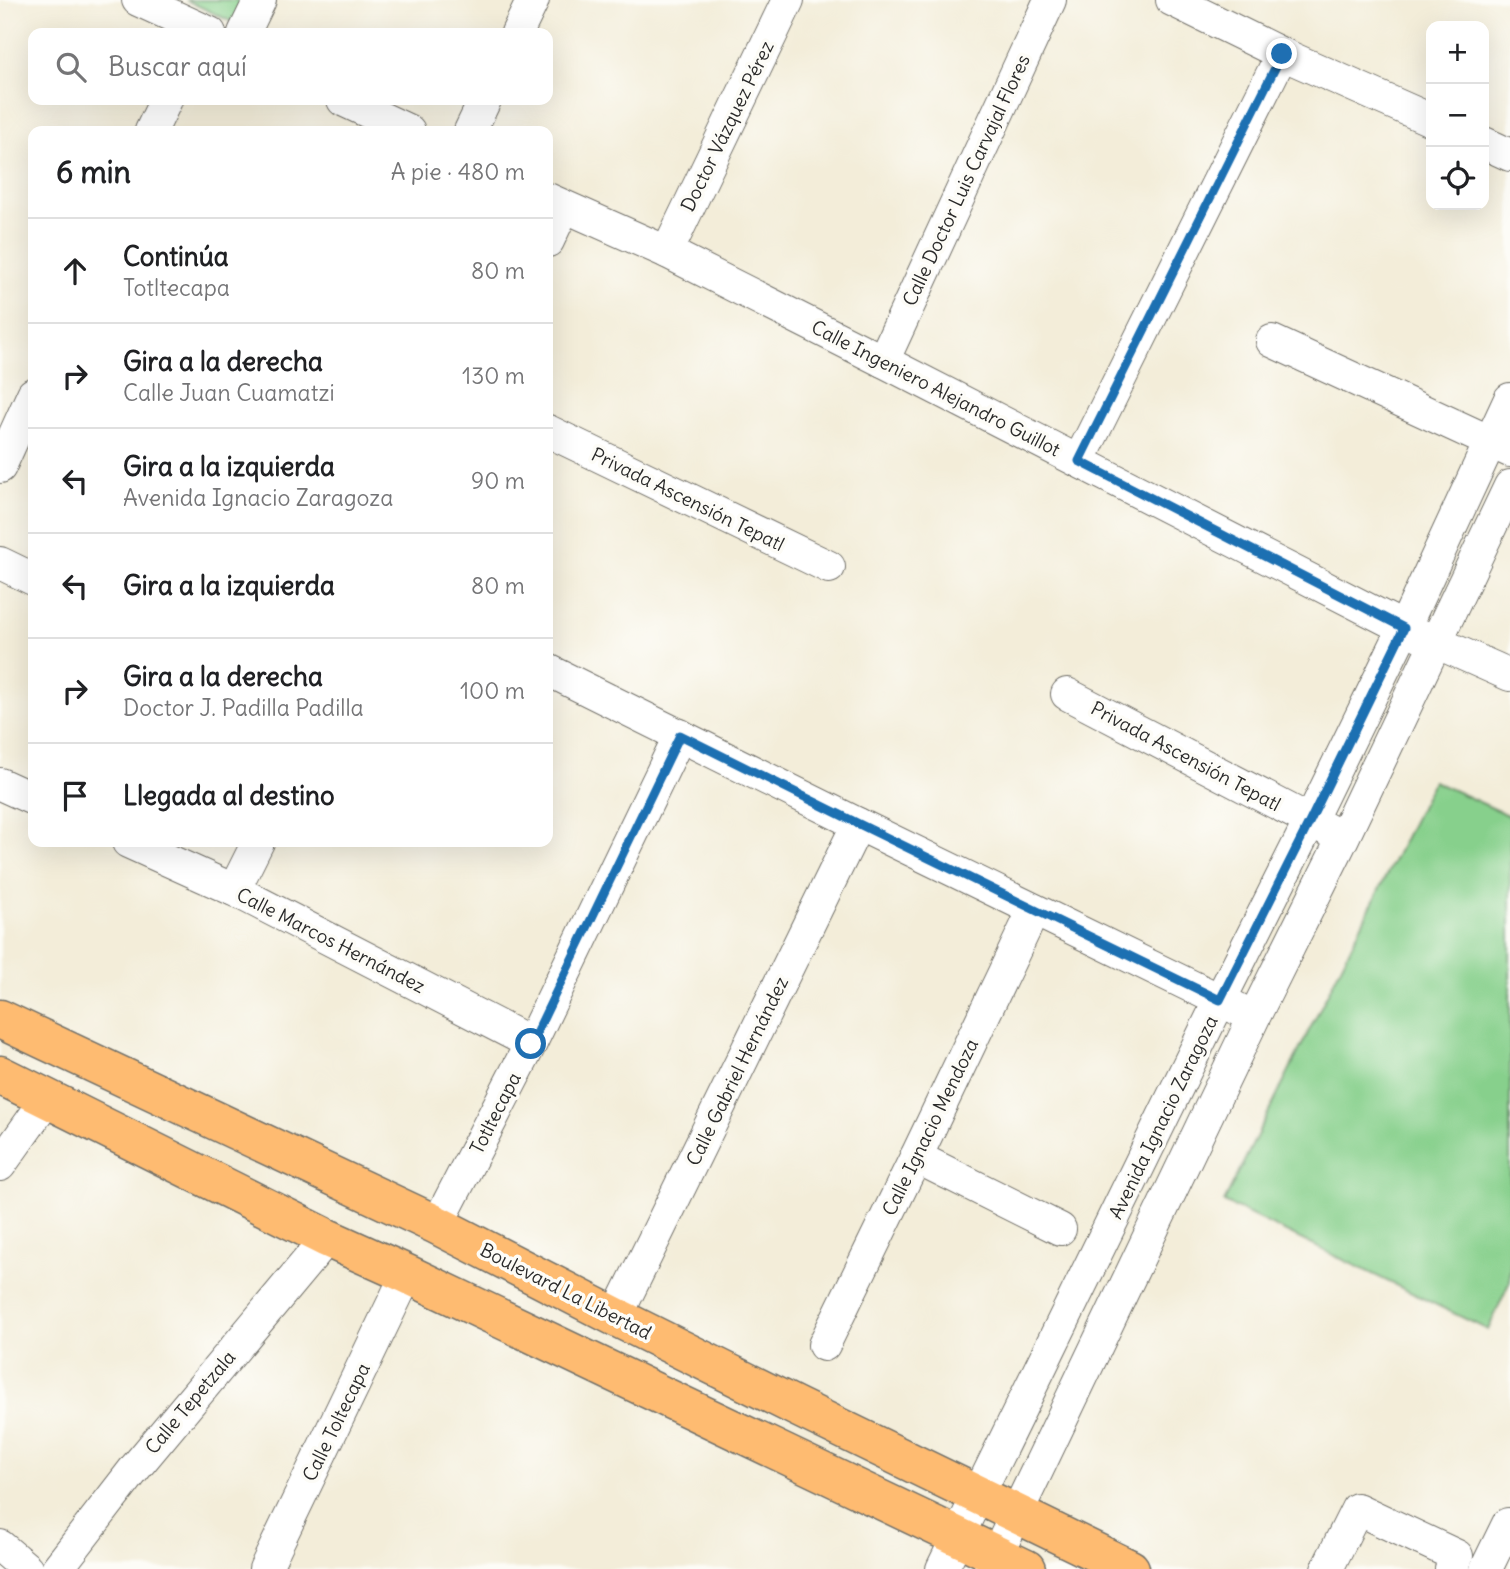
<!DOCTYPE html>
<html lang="es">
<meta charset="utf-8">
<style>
:root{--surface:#fff;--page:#f6f6f6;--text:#202124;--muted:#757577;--line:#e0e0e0}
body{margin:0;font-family:Delius,sans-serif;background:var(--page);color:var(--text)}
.controls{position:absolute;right:21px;top:21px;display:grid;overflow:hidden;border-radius:14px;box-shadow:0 7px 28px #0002}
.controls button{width:63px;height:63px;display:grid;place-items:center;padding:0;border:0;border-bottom:2px solid var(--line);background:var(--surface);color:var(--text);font:35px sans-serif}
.stop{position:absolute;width:21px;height:21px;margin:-16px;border:5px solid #1f6fb2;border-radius:50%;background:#fff}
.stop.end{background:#1f6fb2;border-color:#fff;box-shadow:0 2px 7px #0008}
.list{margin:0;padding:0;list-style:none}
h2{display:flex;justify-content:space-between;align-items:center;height:91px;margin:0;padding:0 28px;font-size:30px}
h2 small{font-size:23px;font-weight:400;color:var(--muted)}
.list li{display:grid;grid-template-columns:46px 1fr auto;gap:21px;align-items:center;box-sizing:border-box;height:105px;padding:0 28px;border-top:2px solid var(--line)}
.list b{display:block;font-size:26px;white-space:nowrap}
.list p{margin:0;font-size:23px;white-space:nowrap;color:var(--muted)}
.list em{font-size:23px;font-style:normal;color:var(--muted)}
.icon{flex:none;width:38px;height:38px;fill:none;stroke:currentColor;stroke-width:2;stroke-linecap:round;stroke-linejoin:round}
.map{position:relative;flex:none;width:1510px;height:1569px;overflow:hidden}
.search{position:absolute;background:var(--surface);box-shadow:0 7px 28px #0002;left:28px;top:28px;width:525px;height:77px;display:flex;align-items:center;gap:18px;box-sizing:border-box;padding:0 24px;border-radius:14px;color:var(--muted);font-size:26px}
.panel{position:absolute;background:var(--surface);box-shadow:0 7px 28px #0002;left:28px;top:126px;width:525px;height:721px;border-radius:14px}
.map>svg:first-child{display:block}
.green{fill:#87d08c;stroke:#597e5c;stroke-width:2}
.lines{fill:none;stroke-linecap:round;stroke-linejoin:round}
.minor-casing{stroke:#716f68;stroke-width:34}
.major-casing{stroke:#716f68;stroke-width:41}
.minor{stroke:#fff;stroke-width:32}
.major{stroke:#febb71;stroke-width:38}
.route{stroke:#1f6fb2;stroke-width:9}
.labels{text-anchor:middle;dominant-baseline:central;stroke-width:7;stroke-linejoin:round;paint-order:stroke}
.street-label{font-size:19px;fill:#2b2b2b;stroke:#fdfcf7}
</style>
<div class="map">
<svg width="1510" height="1569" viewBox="0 0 1510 1569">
<rect width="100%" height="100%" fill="#fdfcf7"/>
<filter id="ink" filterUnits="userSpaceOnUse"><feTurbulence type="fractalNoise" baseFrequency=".0143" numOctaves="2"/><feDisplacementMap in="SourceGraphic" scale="14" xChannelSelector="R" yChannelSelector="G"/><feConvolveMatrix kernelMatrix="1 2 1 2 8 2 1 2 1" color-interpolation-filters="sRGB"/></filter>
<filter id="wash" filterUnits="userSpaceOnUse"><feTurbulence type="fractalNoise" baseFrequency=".00686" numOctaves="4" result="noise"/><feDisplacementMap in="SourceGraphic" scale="28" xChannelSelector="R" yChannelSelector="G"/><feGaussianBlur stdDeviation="1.57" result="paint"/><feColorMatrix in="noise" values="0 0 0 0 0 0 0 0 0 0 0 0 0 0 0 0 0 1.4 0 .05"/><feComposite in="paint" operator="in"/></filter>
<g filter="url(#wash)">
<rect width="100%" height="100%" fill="#f3edd9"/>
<g class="green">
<path d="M186,0H250L238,25Z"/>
<path d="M1433,781L1510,816V1281L1488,1330L1224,1202Z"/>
</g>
</g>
<g filter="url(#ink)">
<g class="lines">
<defs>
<g id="minor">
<path d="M138,0L210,33"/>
<path d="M1172,0L1282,54L1431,120"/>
<path d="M244,33L260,0"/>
<path d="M517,33L533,0"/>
<path d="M343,100L409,131"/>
<path d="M151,131L166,100"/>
<path d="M470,131L485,100"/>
<path d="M1484,143L1510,155"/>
<path d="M548,199L667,252L883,361L1404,628L1510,675"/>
<path d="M548,241L564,207"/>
<path d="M667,252L788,0"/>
<path d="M1272,341L1510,451"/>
<path d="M883,361L1050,0"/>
<path d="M548,431L829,567"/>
<path d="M1079,461L1282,54"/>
<path d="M0,467L33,394"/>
<path d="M0,563L33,579"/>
<path d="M548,670L858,824L1238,1009"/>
<path d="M1067,694L1330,831"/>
<path d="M0,784L33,799"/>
<path d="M128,842L234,890L531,1043"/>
<path d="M234,890L258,842"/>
<path d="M916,1157L1060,1229"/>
<path d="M0,1165L47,1099"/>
<path d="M437,1225L531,1043L680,735"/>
<path d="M616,1317L858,824"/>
<path d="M824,1345L916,1157L1034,910"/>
<path d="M0,1546L27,1569"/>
<path d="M57,1569L136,1467L327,1238"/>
<path d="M265,1569L407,1274"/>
<path d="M942,1569L1220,1000L1310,821L1404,628L1510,399"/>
<path d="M990,1569L1254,1017L1343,838L1510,486"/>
<path d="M1327,1569L1357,1509L1457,1556L1451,1569"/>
<path d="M1486,1569L1508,1524"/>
</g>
<g id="major">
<path d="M0,1019L437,1225L616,1317L797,1407L1130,1569"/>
<path d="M0,1075L327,1238L407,1274L1026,1569"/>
</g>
</defs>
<use href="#minor" class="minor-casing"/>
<use href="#major" class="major-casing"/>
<use href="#minor" class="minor"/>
<use href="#major" class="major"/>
</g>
</g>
<g class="lines" filter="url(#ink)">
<path class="route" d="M531,1044L680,735L859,824L1220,1000L1310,821L1404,628L1079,461L1282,54"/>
</g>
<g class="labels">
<g class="street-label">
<text transform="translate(727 126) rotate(-64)">Doctor Vázquez Pérez</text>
<text transform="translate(966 180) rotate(-65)">Calle Doctor Luis Carvajal Flores</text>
<text transform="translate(936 388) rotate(27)">Calle Ingeniero Alejandro Guillot</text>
<text transform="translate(688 499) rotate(26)">Privada Ascensión Tepatl</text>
<text transform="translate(1186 756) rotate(28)">Privada Ascensión Tepatl</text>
<text transform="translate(331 940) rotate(27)">Calle Marcos Hernández</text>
<text transform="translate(737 1071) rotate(-64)">Calle Gabriel Hernández</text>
<text transform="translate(495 1113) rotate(-63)">Totltecapa</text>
<text transform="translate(1163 1117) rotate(-64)">Avenida Ignacio Zaragoza</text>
<text transform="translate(930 1127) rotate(-64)">Calle Ignacio Mendoza</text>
<text transform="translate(566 1291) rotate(27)">Boulevard La Libertad</text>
<text transform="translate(190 1402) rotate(-50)">Calle Tepetzala</text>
<text transform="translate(336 1422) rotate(-64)">Calle Toltecapa</text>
</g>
</g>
</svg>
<div class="controls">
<button>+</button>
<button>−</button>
<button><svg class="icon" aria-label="locate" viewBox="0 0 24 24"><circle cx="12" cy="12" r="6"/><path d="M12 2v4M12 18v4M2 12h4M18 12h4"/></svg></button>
</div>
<div class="stop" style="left:531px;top:1044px"></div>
<div class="stop end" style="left:1282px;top:54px"></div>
<div class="search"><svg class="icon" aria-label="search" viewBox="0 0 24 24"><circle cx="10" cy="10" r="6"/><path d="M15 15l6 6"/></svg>Buscar aquí</div>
<section class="panel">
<h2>6 min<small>A pie · 480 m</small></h2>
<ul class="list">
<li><svg class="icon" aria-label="ahead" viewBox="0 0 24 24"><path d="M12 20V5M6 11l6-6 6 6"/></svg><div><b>Continúa</b><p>Totltecapa</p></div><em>80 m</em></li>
<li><svg class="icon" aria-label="right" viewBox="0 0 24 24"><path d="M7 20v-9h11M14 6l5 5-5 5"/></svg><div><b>Gira a la derecha</b><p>Calle Juan Cuamatzi</p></div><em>130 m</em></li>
<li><svg class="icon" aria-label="left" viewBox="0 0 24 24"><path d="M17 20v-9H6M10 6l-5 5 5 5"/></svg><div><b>Gira a la izquierda</b><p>Avenida Ignacio Zaragoza</p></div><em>90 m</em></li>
<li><svg class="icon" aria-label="left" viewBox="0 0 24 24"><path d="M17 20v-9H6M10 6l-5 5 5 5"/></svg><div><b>Gira a la izquierda</b></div><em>80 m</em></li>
<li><svg class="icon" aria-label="right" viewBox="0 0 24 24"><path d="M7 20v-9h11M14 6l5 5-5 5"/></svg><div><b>Gira a la derecha</b><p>Doctor J. Padilla Padilla</p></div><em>100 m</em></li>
<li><svg class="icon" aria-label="arrive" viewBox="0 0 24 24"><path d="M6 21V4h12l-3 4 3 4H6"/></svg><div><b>Llegada al destino</b></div></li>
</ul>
</section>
</div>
